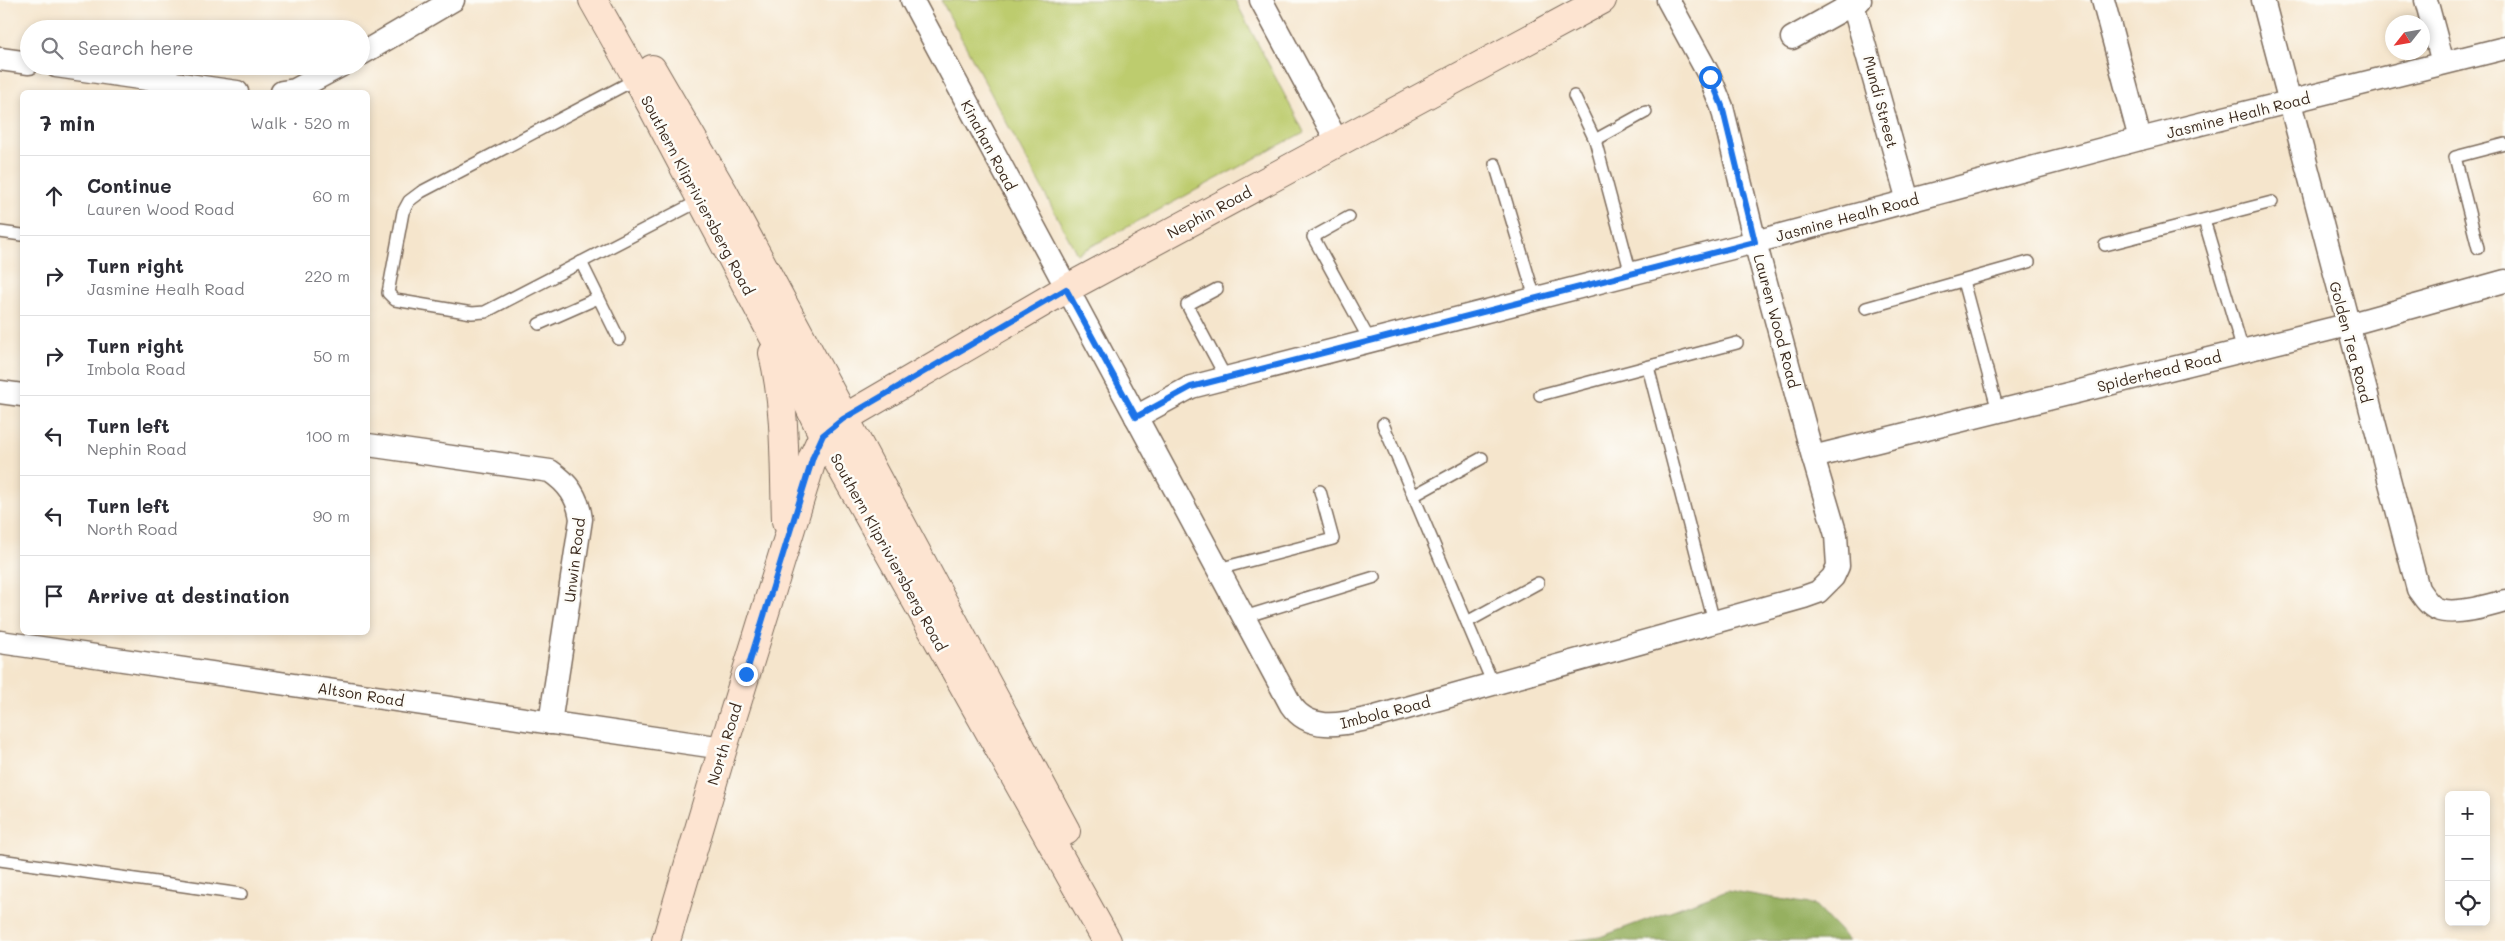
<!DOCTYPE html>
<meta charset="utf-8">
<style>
:root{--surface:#fff;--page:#f7f7f7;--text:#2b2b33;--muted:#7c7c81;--line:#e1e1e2}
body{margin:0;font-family:Mali,sans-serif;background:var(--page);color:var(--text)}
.controls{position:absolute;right:15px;bottom:15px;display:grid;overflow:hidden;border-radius:8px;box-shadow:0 2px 8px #0003}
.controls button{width:45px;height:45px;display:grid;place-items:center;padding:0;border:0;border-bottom:1px solid var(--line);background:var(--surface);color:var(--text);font:25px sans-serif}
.compass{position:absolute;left:2385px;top:15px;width:45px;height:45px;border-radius:50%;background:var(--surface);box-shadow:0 2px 8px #0003;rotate:239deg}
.stop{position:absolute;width:15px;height:15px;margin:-11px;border:4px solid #1a73e8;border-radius:50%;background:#fff}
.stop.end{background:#1a73e8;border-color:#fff;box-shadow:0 1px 5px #0008}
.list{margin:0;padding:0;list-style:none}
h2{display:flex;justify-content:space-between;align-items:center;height:65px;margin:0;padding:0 20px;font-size:21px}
h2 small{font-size:16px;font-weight:400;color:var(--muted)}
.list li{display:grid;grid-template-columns:32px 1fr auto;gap:15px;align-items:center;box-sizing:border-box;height:80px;padding:0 20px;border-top:1px solid var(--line)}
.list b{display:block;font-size:19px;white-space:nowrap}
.list p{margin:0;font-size:16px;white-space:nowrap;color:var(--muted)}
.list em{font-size:16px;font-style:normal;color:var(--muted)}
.icon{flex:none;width:28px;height:28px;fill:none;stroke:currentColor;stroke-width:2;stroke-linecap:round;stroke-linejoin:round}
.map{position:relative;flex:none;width:2505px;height:941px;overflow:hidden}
.search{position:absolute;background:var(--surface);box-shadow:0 2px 8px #0003;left:20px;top:20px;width:350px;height:55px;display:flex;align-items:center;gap:12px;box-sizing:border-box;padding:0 18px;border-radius:28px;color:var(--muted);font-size:19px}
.panel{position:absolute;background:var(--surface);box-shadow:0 2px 8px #0003;left:20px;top:90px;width:350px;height:545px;border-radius:8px}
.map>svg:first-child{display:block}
.green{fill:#bdcc6e;stroke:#7c7b46}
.forest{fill:#96b061;stroke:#686d40}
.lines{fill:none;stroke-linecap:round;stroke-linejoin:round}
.lane-casing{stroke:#7c6b5b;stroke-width:14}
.street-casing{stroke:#7c6b5b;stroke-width:25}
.secondary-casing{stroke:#7c6b5b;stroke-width:30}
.lane{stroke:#fff;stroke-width:11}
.street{stroke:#fff;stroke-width:22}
.secondary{stroke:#fde4d1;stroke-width:28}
.route{stroke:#1a73e8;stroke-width:6}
.labels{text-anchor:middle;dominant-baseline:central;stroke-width:5;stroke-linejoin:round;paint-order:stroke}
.street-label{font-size:15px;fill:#3b2a1e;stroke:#fdfcf7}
</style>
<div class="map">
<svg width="2505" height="941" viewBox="0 0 2505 941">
<rect width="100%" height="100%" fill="#fdfcf7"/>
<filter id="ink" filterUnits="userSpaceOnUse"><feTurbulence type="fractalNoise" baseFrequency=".02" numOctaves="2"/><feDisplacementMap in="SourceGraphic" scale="10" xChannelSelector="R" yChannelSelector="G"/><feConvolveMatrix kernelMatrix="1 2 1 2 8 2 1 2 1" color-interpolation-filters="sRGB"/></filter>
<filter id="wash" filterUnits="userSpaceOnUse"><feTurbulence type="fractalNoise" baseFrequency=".0096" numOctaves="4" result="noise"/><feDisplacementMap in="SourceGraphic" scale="20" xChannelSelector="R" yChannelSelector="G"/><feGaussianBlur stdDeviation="1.12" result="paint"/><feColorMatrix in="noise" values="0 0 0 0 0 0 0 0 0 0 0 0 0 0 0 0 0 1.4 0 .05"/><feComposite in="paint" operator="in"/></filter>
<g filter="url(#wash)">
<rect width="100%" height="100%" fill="#f5e5cc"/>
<path class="green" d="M941,0H1235L1304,132L1077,254Z"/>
<path class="forest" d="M1727,890L1815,905L1849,941H1570L1600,937Z"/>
</g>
<g filter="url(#ink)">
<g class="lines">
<defs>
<g id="lane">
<path d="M638,78L421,192L409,201L403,212L388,293L395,300L472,313L485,312L701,200"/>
<path d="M1574,96L1595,140L1631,274"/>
<path d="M1595,140L1646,112"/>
<path d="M1495,164L1535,298"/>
<path d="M1349,217L1313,237L1370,341"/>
<path d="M2204,220L2243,351"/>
<path d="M0,232L22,235"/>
<path d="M2105,245L2272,202"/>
<path d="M2478,248L2455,157L2505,144"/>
<path d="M581,262L619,339"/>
<path d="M1963,281L1998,411"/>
<path d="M1217,289L1187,305L1226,378"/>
<path d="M1866,308L2029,262"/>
<path d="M539,324L598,298"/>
<path d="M1648,367L1714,622"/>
<path d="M1540,395L1737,343"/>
<path d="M1383,424L1493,684"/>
<path d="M1413,496L1482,458"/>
<path d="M1218,569L1333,539L1320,491"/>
<path d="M1244,617L1375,577"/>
<path d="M1467,622L1538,583"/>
<path d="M0,860L241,894"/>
</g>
<g id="street">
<path d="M912,0L1291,705C1310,733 1343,724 1371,718L1804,597L1818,592L1833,577L1838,566L1836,535L1813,457L1755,242L1722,107L1710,77L1668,0"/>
<path d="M1261,0L1338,143"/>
<path d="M2103,0L2140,139"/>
<path d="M2263,0L2418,589C2423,596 2429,606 2437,609C2454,616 2488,606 2505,601"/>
<path d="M2426,0L2443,63"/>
<path d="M1853,4L1908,201"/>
<path d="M1792,38L1860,0"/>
<path d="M361,54L453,0"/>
<path d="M0,59L29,63"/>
<path d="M56,66L237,92"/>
<path d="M282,92L295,90L340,66"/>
<path d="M0,392L22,395"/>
<path d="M1136,417L1191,387L1755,242L2140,139L2505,48"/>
<path d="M368,445L550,471C568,483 578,497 581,519L550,723"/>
<path d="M1813,457L2347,325L2505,281"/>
<path d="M0,642L723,748"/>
</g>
<g id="secondary">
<path d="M593,0L637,78L799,385L823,435L1107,941"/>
<path d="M652,69L724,193L1066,831"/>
<path d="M773,353C786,408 784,464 786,521"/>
<path d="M666,941L723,748L813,457L823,435L843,419L1066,289L1602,0"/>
</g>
</defs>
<use href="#lane" class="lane-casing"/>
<use href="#street" class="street-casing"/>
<use href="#secondary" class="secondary-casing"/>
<use href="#lane" class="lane"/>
<use href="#street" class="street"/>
<use href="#secondary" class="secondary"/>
</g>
</g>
<g class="lines" filter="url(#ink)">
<path class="route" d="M746,674L813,457L823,435L843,419L1066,289L1136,417L1191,387L1755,242L1722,106L1710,77"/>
</g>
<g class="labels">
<g class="street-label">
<text transform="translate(1881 102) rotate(75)">Mundi Street</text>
<text transform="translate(2238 115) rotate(-14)">Jasmine Healh Road</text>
<text transform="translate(989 145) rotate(62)">Kinahan Road</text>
<text transform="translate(698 195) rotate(62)">Southern Klipriviersberg Road</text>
<text transform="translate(1209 212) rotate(-28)">Nephin Road</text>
<text transform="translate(1847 217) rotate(-15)">Jasmine Healh Road</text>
<text transform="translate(1777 321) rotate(75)">Lauren Wood Road</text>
<text transform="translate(2351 342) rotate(75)">Golden Tea Road</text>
<text transform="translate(2159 371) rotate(-14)">Spiderhead Road</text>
<text transform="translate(889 552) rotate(61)">Southern Klipriviersberg Road</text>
<text transform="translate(574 560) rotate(-83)">Unwin Road</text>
<text transform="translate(361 694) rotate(9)">Altson Road</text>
<text transform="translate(1385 712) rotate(-14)">Imbola Road</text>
<text transform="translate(724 744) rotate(-73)">North Road</text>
</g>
</g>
</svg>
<div class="controls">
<button>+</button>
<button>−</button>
<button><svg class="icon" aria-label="locate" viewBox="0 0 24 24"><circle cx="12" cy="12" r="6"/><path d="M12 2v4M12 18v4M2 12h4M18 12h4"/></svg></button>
</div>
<svg class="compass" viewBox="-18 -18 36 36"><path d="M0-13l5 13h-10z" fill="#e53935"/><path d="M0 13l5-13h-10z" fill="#7c7c81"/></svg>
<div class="stop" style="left:1710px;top:77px"></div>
<div class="stop end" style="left:746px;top:674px"></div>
<div class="search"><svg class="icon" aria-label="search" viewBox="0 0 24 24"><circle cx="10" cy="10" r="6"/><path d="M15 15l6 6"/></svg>Search here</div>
<section class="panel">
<h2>7 min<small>Walk · 520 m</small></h2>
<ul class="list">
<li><svg class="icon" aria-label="ahead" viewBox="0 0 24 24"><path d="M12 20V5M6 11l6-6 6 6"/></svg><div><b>Continue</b><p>Lauren Wood Road</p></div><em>60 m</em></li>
<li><svg class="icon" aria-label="right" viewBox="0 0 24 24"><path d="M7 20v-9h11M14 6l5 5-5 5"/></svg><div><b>Turn right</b><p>Jasmine Healh Road</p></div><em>220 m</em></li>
<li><svg class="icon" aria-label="right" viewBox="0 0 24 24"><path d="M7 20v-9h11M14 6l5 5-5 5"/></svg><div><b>Turn right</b><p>Imbola Road</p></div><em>50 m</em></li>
<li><svg class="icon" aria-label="left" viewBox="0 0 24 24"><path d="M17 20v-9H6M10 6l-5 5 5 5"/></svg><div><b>Turn left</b><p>Nephin Road</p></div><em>100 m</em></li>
<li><svg class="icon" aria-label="left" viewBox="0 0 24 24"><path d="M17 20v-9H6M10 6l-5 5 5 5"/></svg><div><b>Turn left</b><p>North Road</p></div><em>90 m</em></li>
<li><svg class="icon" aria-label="arrive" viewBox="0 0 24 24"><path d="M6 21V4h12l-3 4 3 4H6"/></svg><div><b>Arrive at destination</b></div></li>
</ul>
</section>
</div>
